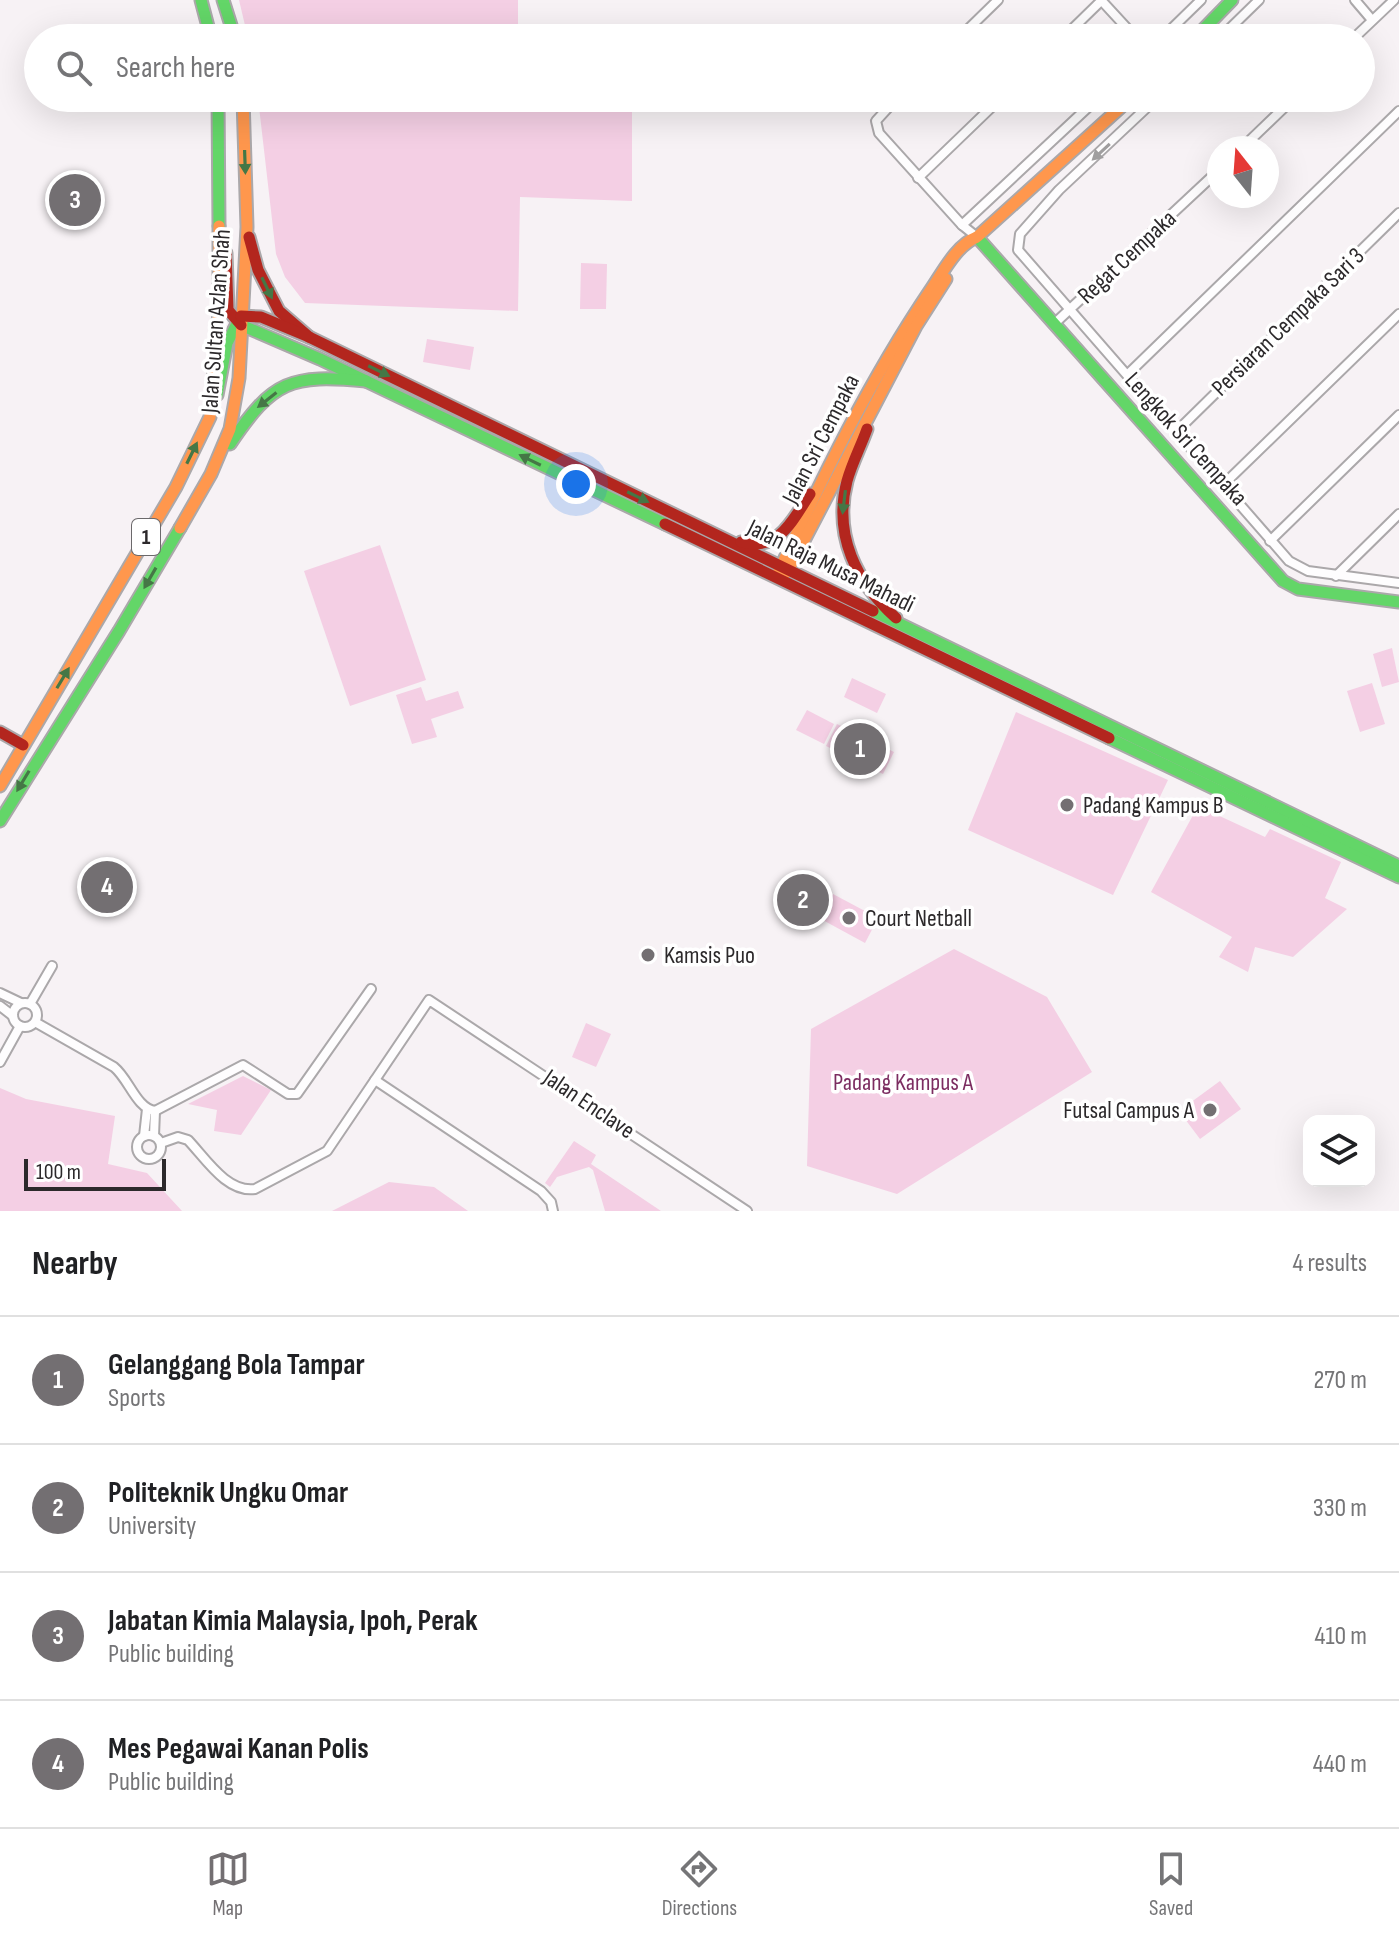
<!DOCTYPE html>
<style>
:root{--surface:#fff;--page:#f6f6f6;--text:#202124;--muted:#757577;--line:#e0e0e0;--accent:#736f72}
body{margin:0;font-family:"Sofia Sans Condensed",sans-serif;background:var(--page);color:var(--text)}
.controls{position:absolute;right:24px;bottom:24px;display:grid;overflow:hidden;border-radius:16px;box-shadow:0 8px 32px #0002}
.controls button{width:72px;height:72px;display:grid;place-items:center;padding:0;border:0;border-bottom:2px solid var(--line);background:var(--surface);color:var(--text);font:40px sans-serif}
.compass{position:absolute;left:1207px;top:136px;width:72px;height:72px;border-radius:50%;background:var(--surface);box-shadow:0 8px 32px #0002;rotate:343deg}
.scale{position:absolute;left:24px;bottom:20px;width:142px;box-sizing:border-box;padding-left:8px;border:4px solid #2c292b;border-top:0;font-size:22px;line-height:28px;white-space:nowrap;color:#2c292b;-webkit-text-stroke:6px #fff;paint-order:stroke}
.you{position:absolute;left:576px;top:484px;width:28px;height:28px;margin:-20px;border:6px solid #fff;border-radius:50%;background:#1a73e8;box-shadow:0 0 0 12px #1a73e833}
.badge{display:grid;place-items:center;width:52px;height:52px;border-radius:50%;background:var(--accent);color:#fff;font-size:26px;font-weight:700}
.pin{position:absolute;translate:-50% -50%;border:4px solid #fff;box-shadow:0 2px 8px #0006}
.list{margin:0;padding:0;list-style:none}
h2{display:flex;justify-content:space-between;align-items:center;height:104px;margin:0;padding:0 32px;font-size:34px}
h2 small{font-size:26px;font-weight:400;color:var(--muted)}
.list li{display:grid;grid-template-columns:52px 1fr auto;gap:24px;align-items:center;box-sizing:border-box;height:128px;padding:0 32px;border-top:2px solid var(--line)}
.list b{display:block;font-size:30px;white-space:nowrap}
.list p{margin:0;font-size:26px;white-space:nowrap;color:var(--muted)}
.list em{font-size:26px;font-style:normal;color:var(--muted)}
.icon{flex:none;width:44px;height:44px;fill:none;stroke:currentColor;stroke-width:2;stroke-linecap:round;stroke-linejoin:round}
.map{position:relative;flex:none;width:1399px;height:1211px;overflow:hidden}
.search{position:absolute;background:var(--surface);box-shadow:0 8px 32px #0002;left:24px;right:24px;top:24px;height:88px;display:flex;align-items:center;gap:20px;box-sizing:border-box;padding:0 28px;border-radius:44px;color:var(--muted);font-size:30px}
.sheet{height:616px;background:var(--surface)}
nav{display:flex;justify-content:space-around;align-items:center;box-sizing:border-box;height:112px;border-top:2px solid var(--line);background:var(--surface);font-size:22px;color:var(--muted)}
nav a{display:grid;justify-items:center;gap:4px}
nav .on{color:var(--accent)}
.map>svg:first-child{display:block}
.green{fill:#f4cfe4}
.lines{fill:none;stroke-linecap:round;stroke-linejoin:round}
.street-casing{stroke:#aba8aa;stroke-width:12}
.fast-casing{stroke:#aba8aa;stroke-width:15}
.slow-casing{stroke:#aba8aa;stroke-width:15}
.jam-casing{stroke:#aba8aa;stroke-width:15}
.street{stroke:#fefdfe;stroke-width:8}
.fast{stroke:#63d668;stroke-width:11}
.slow{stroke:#ff974d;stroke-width:11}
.jam{stroke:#b3261e;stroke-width:11}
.oneway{fill:#a09e9f}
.oneway2{fill:#457746}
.poi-dot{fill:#736f72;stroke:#fff;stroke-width:3}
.labels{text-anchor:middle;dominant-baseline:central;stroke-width:7;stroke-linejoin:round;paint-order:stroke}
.shield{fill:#fff;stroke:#6b696b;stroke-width:2}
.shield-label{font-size:22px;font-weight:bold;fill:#2c292b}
.street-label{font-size:24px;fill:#2c292b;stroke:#fff}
.poi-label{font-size:24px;fill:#2c292b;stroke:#fff;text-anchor:start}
.park-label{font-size:24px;fill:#7c2d61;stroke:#fff}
</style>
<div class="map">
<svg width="1399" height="1211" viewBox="0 0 1399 1211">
<rect width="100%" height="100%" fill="#f7f2f5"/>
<g class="green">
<path d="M239,0H518V38H248Z"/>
<path d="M558,26L598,28V38H558Z"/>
<path d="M258,98H632V201L520,197L518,311L305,303L285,277L276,254Z"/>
<path d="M581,263L607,264L606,309H580Z"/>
<path d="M427,339L474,347L470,370L423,362Z"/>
<path d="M380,545L426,680L350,706L304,571Z"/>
<path d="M1392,648L1399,682L1382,687L1373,654Z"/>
<path d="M852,678L886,694L877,713L844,697Z"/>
<path d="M1372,683L1385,724L1360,732L1347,691Z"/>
<path d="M421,687L426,701L458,691L464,708L431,719L437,737L412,744L396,695Z"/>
<path d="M807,710L834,724L824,744L796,730Z"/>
<path d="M1016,712L1168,780L1113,895L968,830Z"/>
<path d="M837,724L894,752L883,774L826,746Z"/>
<path d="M1198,806L1265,837L1270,829L1341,862L1325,898L1347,909L1293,957L1255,947L1248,972L1219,957L1232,937L1151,892Z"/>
<path d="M833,894L878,918L865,943L819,918Z"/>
<path d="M954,949L1047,997L1092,1072L897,1194L807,1166L811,1029Z"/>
<path d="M586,1023L611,1034L596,1067L572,1057Z"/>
<path d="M243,1076L271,1090L241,1135L214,1131L217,1110L188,1104Z"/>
<path d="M1220,1081L1241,1109L1200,1139L1179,1111Z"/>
<path d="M0,1088L26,1099L115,1116L108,1164L147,1173L182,1211H0Z"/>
<path d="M574,1141L596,1155L591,1164L661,1211H605L593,1170L589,1167L557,1177L550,1187L545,1183Z"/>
<path d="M389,1182L434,1187L468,1211H332Z"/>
</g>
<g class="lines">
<defs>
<g id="street">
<path d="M1101,0L1136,38"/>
<path d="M1355,0L1372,20"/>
<path d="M959,38L998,0"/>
<path d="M1063,38L1102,0"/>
<path d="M1162,38L1201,0"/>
<path d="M1220,38L1259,0"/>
<path d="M1354,38L1394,0"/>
<path d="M897,98L876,121L879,133L962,225L977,237"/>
<path d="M1157,98L1059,190L1020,234L1018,250L1289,561L1308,571L1399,583"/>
<path d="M1242,148L1294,98"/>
<path d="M918,178L1001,98"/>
<path d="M962,225L1098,98"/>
<path d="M1054,324L1219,170"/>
<path d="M1128,374L1399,111"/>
<path d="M1176,432L1399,213"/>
<path d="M1223,485L1399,314"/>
<path d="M1270,541L1399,415"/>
<path d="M1336,576L1399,514"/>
<path d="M0,993L21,1003"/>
<circle cx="25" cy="1015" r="12"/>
<path d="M30,1004L52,966"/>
<path d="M0,1006L13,1016"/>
<path d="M35,1022L114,1067C129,1079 136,1108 155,1111"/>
<path d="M0,1062L20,1026"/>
<path d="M375,1080L541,1191L551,1202L553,1211"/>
<path d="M155,1111L243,1065L288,1094H297L371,989"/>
<circle cx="149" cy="1147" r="12"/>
<path d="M144,1136L147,1109"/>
<path d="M154,1136L155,1111"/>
<path d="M161,1143L178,1137L188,1140C206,1159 227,1193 255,1189L327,1151L429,1000L747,1211"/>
</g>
<g id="fast">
<path d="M201,0L211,38"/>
<path d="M223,0L235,38"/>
<path d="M1195,38L1232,0"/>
<path d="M218,98L219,226"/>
<path d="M977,237L1283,581L1298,589L1399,602"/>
<path d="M241,325L320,359L665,524"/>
<path d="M217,395L227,343L241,316"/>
<path d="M230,444C273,380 291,374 366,381"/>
<path d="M873,611L1399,866"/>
<path d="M1109,738L1399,877"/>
<path d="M0,821L119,631L180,528"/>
</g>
<g id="slow">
<path d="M180,528L211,474L230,429L239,378L247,227L243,98"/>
<path d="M779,571C824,474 870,380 930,291C942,274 956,245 977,237L1131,98"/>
<path d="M783,575L788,571L916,326L946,279"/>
<path d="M0,786L176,487L210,417L219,312V226"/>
</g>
<g id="jam">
<path d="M249,237L258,270L279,311L309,337"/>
<path d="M226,253L228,310L241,325"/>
<path d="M241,316L261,317L309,337L873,611"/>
<path d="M867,429C861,446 852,463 847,481C833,535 856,582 896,618"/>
<path d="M665,524L1109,738"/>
<path d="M741,542C779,552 792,521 810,494"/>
<path d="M0,732L23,745"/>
</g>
</defs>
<use href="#street" class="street-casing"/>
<use href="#fast" class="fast-casing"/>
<use href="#slow" class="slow-casing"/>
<use href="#jam" class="jam-casing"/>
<use href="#street" class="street"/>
<use href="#fast" class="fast"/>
<use href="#slow" class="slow"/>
<use href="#jam" class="jam"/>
</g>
<defs><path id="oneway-solid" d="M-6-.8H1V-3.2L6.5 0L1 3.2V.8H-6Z" transform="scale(2)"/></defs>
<use class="oneway" href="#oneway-solid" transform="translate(1101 152) rotate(137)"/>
<g class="oneway2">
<use href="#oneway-solid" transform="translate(245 162) rotate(88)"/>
<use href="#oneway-solid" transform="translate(267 288) rotate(64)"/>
<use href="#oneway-solid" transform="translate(379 371) rotate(26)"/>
<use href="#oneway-solid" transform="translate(267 400) rotate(142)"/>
<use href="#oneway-solid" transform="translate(192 453) rotate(-64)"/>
<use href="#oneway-solid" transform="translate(530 460) rotate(-154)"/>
<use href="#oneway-solid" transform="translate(638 497) rotate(26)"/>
<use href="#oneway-solid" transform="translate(844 502) rotate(97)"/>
<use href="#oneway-solid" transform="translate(150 578) rotate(120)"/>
<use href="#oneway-solid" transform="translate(63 678) rotate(-59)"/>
<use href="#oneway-solid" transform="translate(23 781) rotate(121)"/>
</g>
<g class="poi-dot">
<circle cx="1067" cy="805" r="8"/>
<circle cx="849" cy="918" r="8"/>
<circle cx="648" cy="955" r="8"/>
<circle cx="1210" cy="1110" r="8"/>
</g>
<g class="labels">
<rect class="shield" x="132" y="519" width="28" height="36" rx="6"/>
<g class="shield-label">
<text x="146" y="537">1</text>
</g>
<g class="street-label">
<text transform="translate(1127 257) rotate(-43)">Regat Cempaka</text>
<text transform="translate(216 321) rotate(-86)">Jalan Sultan Azlan Shah</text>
<text transform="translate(1288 322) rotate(-44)">Persiaran Cempaka Sari 3</text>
<text transform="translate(821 439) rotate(-63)">Jalan Sri Cempaka</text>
<text transform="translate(1186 439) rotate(48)">Lengkok Sri Cempaka</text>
<text transform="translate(831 566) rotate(26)">Jalan Raja Musa Mahadi</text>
<text transform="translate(589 1104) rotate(34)">Jalan Enclave</text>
</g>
<g class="poi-label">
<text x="1083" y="805">Padang Kampus B</text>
<text x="865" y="918">Court Netball</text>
<text x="664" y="955">Kamsis Puo</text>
<text x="1194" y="1110" text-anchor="end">Futsal Campus A</text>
</g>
<g class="park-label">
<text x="903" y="1082">Padang Kampus A</text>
</g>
</g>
</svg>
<div class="controls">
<button><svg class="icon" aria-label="layers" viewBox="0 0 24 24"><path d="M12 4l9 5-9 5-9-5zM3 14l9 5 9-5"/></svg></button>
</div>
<svg class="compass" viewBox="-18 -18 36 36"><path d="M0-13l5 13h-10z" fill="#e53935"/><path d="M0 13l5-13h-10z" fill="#757577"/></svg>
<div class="scale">100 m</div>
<div class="you"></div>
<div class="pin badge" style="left:860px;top:749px">1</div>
<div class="pin badge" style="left:803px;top:900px">2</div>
<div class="pin badge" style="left:75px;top:200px">3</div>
<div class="pin badge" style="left:107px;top:887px">4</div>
<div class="search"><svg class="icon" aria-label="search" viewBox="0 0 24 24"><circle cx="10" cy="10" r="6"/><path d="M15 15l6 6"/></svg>Search here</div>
</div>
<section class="sheet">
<h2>Nearby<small>4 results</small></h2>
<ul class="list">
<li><span class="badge">1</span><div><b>Gelanggang Bola Tampar</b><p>Sports</p></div><em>270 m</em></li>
<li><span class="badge">2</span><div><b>Politeknik Ungku Omar</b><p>University</p></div><em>330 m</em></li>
<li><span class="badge">3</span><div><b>Jabatan Kimia Malaysia, Ipoh, Perak</b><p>Public building</p></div><em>410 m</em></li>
<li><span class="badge">4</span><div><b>Mes Pegawai Kanan Polis</b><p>Public building</p></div><em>440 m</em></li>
</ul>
</section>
<nav>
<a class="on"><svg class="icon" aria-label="map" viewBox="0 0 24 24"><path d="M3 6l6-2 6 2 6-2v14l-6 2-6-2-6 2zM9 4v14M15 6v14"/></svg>Map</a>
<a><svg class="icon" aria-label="directions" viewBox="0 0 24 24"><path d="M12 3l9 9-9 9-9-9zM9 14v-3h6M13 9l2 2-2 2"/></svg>Directions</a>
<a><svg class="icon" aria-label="saved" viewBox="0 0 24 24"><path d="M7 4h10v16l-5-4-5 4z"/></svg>Saved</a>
</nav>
